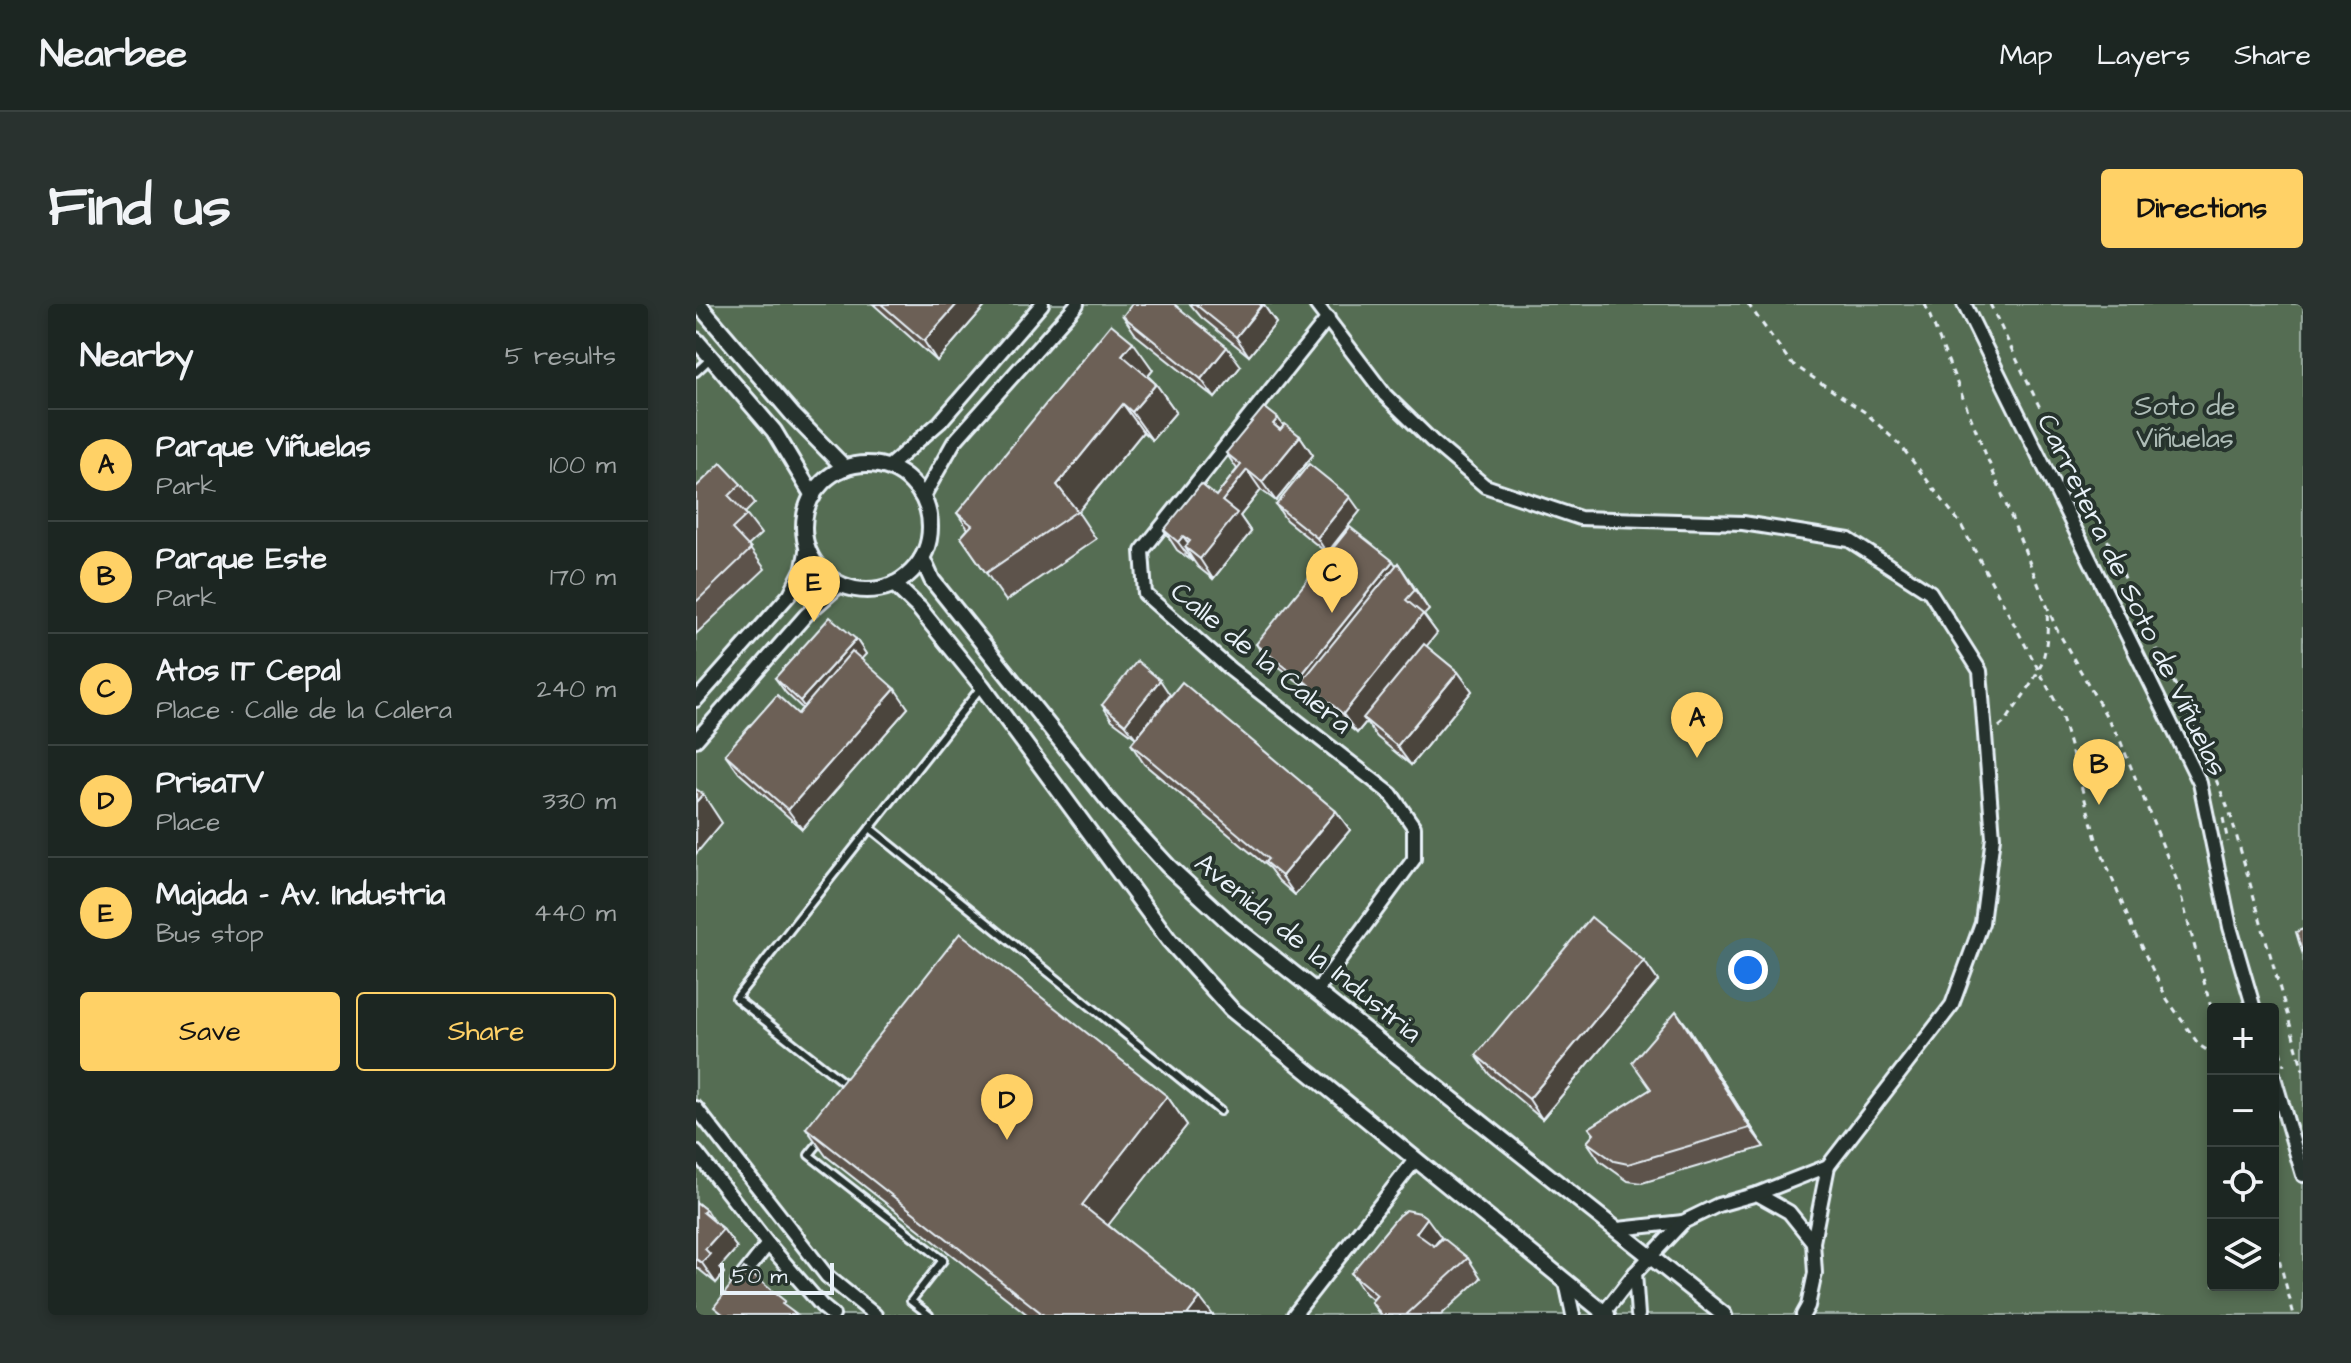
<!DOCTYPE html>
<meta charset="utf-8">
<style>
:root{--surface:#1c2622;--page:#29322f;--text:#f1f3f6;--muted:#a0a5a5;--line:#3a4340;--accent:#ffd166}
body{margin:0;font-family:"Architects Daughter",sans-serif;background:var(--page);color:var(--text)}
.controls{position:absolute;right:24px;bottom:24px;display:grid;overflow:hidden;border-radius:8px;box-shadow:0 4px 12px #0003}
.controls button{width:72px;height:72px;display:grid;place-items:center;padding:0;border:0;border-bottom:2px solid var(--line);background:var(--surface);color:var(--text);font:40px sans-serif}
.scale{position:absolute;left:24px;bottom:20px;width:114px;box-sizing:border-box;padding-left:8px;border:4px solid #e8f1f8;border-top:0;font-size:22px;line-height:28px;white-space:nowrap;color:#e8f1f8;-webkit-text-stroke:6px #26332d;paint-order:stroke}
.you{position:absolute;left:1052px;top:666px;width:28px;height:28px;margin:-20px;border:6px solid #fff;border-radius:50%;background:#1a73e8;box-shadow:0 0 0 12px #1a73e833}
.badge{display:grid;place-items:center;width:52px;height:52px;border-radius:50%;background:var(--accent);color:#111;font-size:26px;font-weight:700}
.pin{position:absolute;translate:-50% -66px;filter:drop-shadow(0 2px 4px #0008)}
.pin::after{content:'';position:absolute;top:42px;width:28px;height:24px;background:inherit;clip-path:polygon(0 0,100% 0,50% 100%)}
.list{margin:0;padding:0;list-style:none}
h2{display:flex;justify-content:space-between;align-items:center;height:104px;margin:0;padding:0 32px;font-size:34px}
h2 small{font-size:26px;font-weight:400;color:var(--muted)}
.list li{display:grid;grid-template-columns:52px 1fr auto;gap:24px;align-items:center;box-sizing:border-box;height:112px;padding:0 32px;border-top:2px solid var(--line)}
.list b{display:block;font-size:30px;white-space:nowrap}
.list p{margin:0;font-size:26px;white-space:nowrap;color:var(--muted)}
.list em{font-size:26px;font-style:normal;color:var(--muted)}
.actions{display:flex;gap:16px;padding:24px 32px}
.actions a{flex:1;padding:18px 0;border:2px solid var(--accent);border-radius:8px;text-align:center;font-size:28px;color:var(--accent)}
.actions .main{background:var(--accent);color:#111}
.icon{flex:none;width:44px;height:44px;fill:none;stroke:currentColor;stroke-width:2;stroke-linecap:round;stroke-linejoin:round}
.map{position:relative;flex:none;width:1607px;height:1011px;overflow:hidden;border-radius:8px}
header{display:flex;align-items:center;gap:48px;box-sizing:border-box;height:112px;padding:0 40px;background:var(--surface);border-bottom:2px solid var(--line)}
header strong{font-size:38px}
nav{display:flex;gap:44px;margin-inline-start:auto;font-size:28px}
.intro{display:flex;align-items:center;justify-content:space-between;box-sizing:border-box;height:192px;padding:0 48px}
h1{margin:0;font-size:56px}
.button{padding:20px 36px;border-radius:8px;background:var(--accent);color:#111;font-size:28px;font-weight:700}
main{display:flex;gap:48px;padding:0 48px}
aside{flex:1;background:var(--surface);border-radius:8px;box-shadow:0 4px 12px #0003}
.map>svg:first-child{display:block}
.green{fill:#556d52;stroke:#9eafa5;stroke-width:2;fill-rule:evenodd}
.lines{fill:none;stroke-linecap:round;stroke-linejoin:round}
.service-casing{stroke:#e8f1f8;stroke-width:12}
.minor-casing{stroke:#e8f1f8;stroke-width:18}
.tertiary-casing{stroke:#e8f1f8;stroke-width:20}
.path{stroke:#e8f1f8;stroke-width:3;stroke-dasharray:6 6;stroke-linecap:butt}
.service{stroke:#26332d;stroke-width:6}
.minor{stroke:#26332d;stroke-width:12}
.tertiary{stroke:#26332d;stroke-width:14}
.wall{fill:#5d534b;stroke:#e8f1f8;stroke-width:2}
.shaded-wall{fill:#4c443d;stroke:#e8f1f8;stroke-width:2}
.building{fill:#6c6157;stroke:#e8f1f8;stroke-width:2}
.labels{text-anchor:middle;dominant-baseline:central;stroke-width:8;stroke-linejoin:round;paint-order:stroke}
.park-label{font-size:28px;fill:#adbcb6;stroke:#26332d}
.street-label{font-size:28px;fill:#e8f1f8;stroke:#26332d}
</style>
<header>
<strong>Nearbee</strong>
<nav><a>Map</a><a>Layers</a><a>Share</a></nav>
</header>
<div class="intro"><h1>Find us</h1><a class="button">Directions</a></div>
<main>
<aside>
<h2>Nearby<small>5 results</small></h2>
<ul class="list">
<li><span class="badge">A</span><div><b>Parque Viñuelas</b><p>Park</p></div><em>100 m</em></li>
<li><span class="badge">B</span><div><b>Parque Este</b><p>Park</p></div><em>170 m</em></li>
<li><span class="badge">C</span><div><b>Atos IT Cepal</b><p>Place · Calle de la Calera</p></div><em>240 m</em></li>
<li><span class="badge">D</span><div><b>PrisaTV</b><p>Place</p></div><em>330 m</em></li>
<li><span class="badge">E</span><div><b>Majada - Av. Industria</b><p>Bus stop</p></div><em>440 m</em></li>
</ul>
<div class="actions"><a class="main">Save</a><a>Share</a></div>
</aside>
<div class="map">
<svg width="1607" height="1011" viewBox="0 0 1607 1011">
<rect width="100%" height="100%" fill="#26332d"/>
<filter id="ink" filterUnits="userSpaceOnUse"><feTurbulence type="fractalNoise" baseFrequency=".0125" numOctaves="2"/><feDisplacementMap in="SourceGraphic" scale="16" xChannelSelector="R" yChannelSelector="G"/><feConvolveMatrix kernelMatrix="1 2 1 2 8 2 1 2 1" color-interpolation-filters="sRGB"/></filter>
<g filter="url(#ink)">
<path class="green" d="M0,0H1607V1011H0ZM1517,705H1577V981H1517Z"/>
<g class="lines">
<defs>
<g id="service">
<path d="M0,68L15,54"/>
<path d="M286,382L174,524L524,807"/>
<path d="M152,782L40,694L174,524"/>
<path d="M125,836L113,851L247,956L215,997L233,1011"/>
</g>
<g id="minor">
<path d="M620,0L689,91L736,137L789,182L884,214L1047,219L1153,236L1234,288L1284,367L1297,533L1286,619L1256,701L1132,862L1117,938L1119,969L1112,1002L1107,1011"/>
<path d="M1268,0L1504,479L1534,623L1558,705"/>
<path d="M192,163L244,118L346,0"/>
<path d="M227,193L258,138L381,0"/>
<path d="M0,396L94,290L107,264L111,242"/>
<path d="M0,436L110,311L145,280"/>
<path d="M620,688L718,555V523L695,490L534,365L449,290L446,247L632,14"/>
<path d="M1577,770L1607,871"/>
<path d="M0,804L131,972L179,1011"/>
<path d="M0,848L72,940L126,1002L137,1011"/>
<path d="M1061,890L1093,908L1117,938"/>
<path d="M922,925L987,918"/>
<path d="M939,969L942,1011"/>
<path d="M42,978L72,940"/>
<path d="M870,978L877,1011"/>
<path d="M598,1011L719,856"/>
<path d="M906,1011L939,969L987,918L1022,901L1061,890L1132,862"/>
</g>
<g id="tertiary">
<path d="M2,0L97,111L149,164"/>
<path d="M0,36L78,127L117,192"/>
<circle cx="171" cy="223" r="63"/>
<path d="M226,254L236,276L415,500L472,562L535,620L1028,1011"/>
<path d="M198,280L223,304L286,382L473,636L535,705L911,1011"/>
</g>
</defs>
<use href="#service" class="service-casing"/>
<use href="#minor" class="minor-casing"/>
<use href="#tertiary" class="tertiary-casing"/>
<g class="path">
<path d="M1052,0L1095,59L1170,109L1205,142L1264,219L1364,406L1400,535L1437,626L1471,695L1503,741L1517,750"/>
<path d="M1229,0L1360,324L1424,436L1481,577L1517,711"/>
<path d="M1294,0L1371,160L1395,200L1460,342L1459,357"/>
<path d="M1461,345L1484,390L1534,509L1607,766"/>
<path d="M1303,423L1310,417C1340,372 1354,362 1351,305"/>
<path d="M1527,514L1532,538"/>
<path d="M1577,724L1588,761"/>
<path d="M1577,933L1598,1011"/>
</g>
<use href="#service" class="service"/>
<use href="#minor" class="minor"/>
<use href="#tertiary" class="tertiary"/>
</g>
<g class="wall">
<path d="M177,0H291L241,57Z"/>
<path d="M494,0H567L580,19L553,52L505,13Z"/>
<path d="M427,12L545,62L519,94L440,31Z"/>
<path d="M457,66L452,72L460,80L480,108L456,136L447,128L382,208L400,235L310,297L265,233L272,225L261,209Z"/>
<path d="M587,122L604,132L617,151L580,197L565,186L544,212L555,228L517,275L502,263L497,256L496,257L481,246L468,226L520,192L541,165L530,149Z"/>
<path d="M45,180L59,199L49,209L65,230L52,242L69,265L0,330V183Z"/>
<path d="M580,201L664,207L631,249L590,216Z"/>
<path d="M697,257L700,262L702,259L733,306L728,311L741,329L730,342L762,368L776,387L715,461L681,433L670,418L661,429L620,396L611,383L610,384L567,350L560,340Z"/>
<path d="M160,335L170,350L165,355L212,404L106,525L43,469L29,450L102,410L106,404L90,389L79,374Z"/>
<path d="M474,391L443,431L640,507L654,526L599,591L583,577L573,564L448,460L435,440L440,434L416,416L406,401Z"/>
<path d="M948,657L962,677L846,815L793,770L780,751Z"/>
<path d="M994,726L1068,843L946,879L932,877L904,857L891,838L898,831L893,824L955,785Z"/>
<path d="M471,792L491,821L412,921L517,1011H332L130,852L110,824Z"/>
<path d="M0,898L10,906L18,918L27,925L41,944L24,963L28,969L20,979L0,963Z"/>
<path d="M745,933L738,941L772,954L785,974L745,1011H684L675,998L677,996L669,989L655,969Z"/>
</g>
<g class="shaded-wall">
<path d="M261,0H291L241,57L228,37Z"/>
<path d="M567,0L580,19L553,52L540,33Z"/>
<path d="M437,38L457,66L446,79L426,51Z"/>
<path d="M531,43L545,62L519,94L505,75Z"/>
<path d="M460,80L480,108L456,136L436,108Z"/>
<path d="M427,100L447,128L382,208L361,181Z"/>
<path d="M582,114L596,134L577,120Z"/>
<path d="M604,132L617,151L580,197L566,178Z"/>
<path d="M551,166L565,186L544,212L555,228L517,275L504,255L526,197Z"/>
<path d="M654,193L664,207L631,249L621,234Z"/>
<path d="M487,232L501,252L489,243L497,256L496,257L482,238Z"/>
<path d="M697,257L704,267L607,376L611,383L610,384L603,374Z"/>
<path d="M702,259L715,278L733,306L719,286Z"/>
<path d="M727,310L741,329L671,417L667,414L670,418L661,429L647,410Z"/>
<path d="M160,335L170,350L115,412L104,397Z"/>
<path d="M762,368L776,387L715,461L701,442Z"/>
<path d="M464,376L474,391L440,434L429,420Z"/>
<path d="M199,385L212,404L106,525L92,506Z"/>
<path d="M7,490L26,519L0,550V498Z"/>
<path d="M640,507L654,526L599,591L586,572Z"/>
<path d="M948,657L962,677L846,815L833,795Z"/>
<path d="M980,707L994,726L1068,843L1054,824Z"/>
<path d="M471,792L491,821L406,929L386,901Z"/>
<path d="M731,914L745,933L733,948L720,929Z"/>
<path d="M27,925L41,944L24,963L28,969L20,979L6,959L9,945Z"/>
<path d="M504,994L517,1011H491Z"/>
</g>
<g class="building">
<path d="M185,0H261L228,37Z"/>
<path d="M436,0H478L531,43L505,75L427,12Z"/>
<path d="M499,0H566L540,33Z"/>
<path d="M415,20L437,38L426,51L460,80L436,108L427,100L361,181L381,207L290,269L265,233L276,221L261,209Z"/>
<path d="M568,103L582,114L577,120L584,126L589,120L604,132L566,178L551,166L526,197L541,209L504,255L489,243L494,237L487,232L482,238L468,226L505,180L520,192L545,161L530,149Z"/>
<path d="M25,159L45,180L33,192L51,211L36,225L55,245L0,298V183Z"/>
<path d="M613,160L654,193L621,234L580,201Z"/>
<path d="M654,223L697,257L603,374L560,340Z"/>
<path d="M702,259L719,286L710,296L727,310L647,410L607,376Z"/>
<path d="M134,313L160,335L104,397L79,374Z"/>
<path d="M728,340L762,368L701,442L667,414Z"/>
<path d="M156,347L199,385L92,506L29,450L81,391L102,410Z"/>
<path d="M441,357L464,376L429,420L406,401Z"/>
<path d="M486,378L640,507L586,572L569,558L572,555L435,440Z"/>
<path d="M0,485L7,490L0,498Z"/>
<path d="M895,613L948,657L833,795L780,751Z"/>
<path d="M1607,625V651L1600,628Z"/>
<path d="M264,629L471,792L386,901L504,994L491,1011H348L110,824Z"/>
<path d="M980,707L1054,824L932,860L918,857L891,838L898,830L893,824L955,785L936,758Z"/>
<path d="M0,898L10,906L7,908L27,925L9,945L14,950L6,959L0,955Z"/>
<path d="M710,906L724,909L731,914L720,929L738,942L747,934L772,954L710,1011H686L675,998L681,991L655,969L702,912Z"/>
<path d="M48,964L89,997L86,1000L101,1011H28L18,1003Z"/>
</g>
</g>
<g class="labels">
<g class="park-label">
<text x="1489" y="102">Soto de<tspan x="1489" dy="32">Viñuelas</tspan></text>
</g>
<g class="street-label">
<text transform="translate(1436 291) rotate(64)">Carretera de Soto de Viñuelas</text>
<text transform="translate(565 354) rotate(39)">Calle de la Calera</text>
<text transform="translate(612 644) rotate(39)">Avenida de la Industria</text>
</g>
</g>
</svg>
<div class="controls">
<button>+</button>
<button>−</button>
<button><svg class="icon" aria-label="locate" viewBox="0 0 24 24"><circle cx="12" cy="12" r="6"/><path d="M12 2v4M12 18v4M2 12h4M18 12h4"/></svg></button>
<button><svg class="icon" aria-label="layers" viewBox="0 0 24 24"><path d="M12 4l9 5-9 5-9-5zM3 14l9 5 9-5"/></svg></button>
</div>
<div class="scale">50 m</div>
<div class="you"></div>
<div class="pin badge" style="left:1001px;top:454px">A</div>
<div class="pin badge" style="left:1403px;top:501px">B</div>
<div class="pin badge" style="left:636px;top:309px">C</div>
<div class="pin badge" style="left:311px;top:836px">D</div>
<div class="pin badge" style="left:118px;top:318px">E</div>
</div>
</main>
